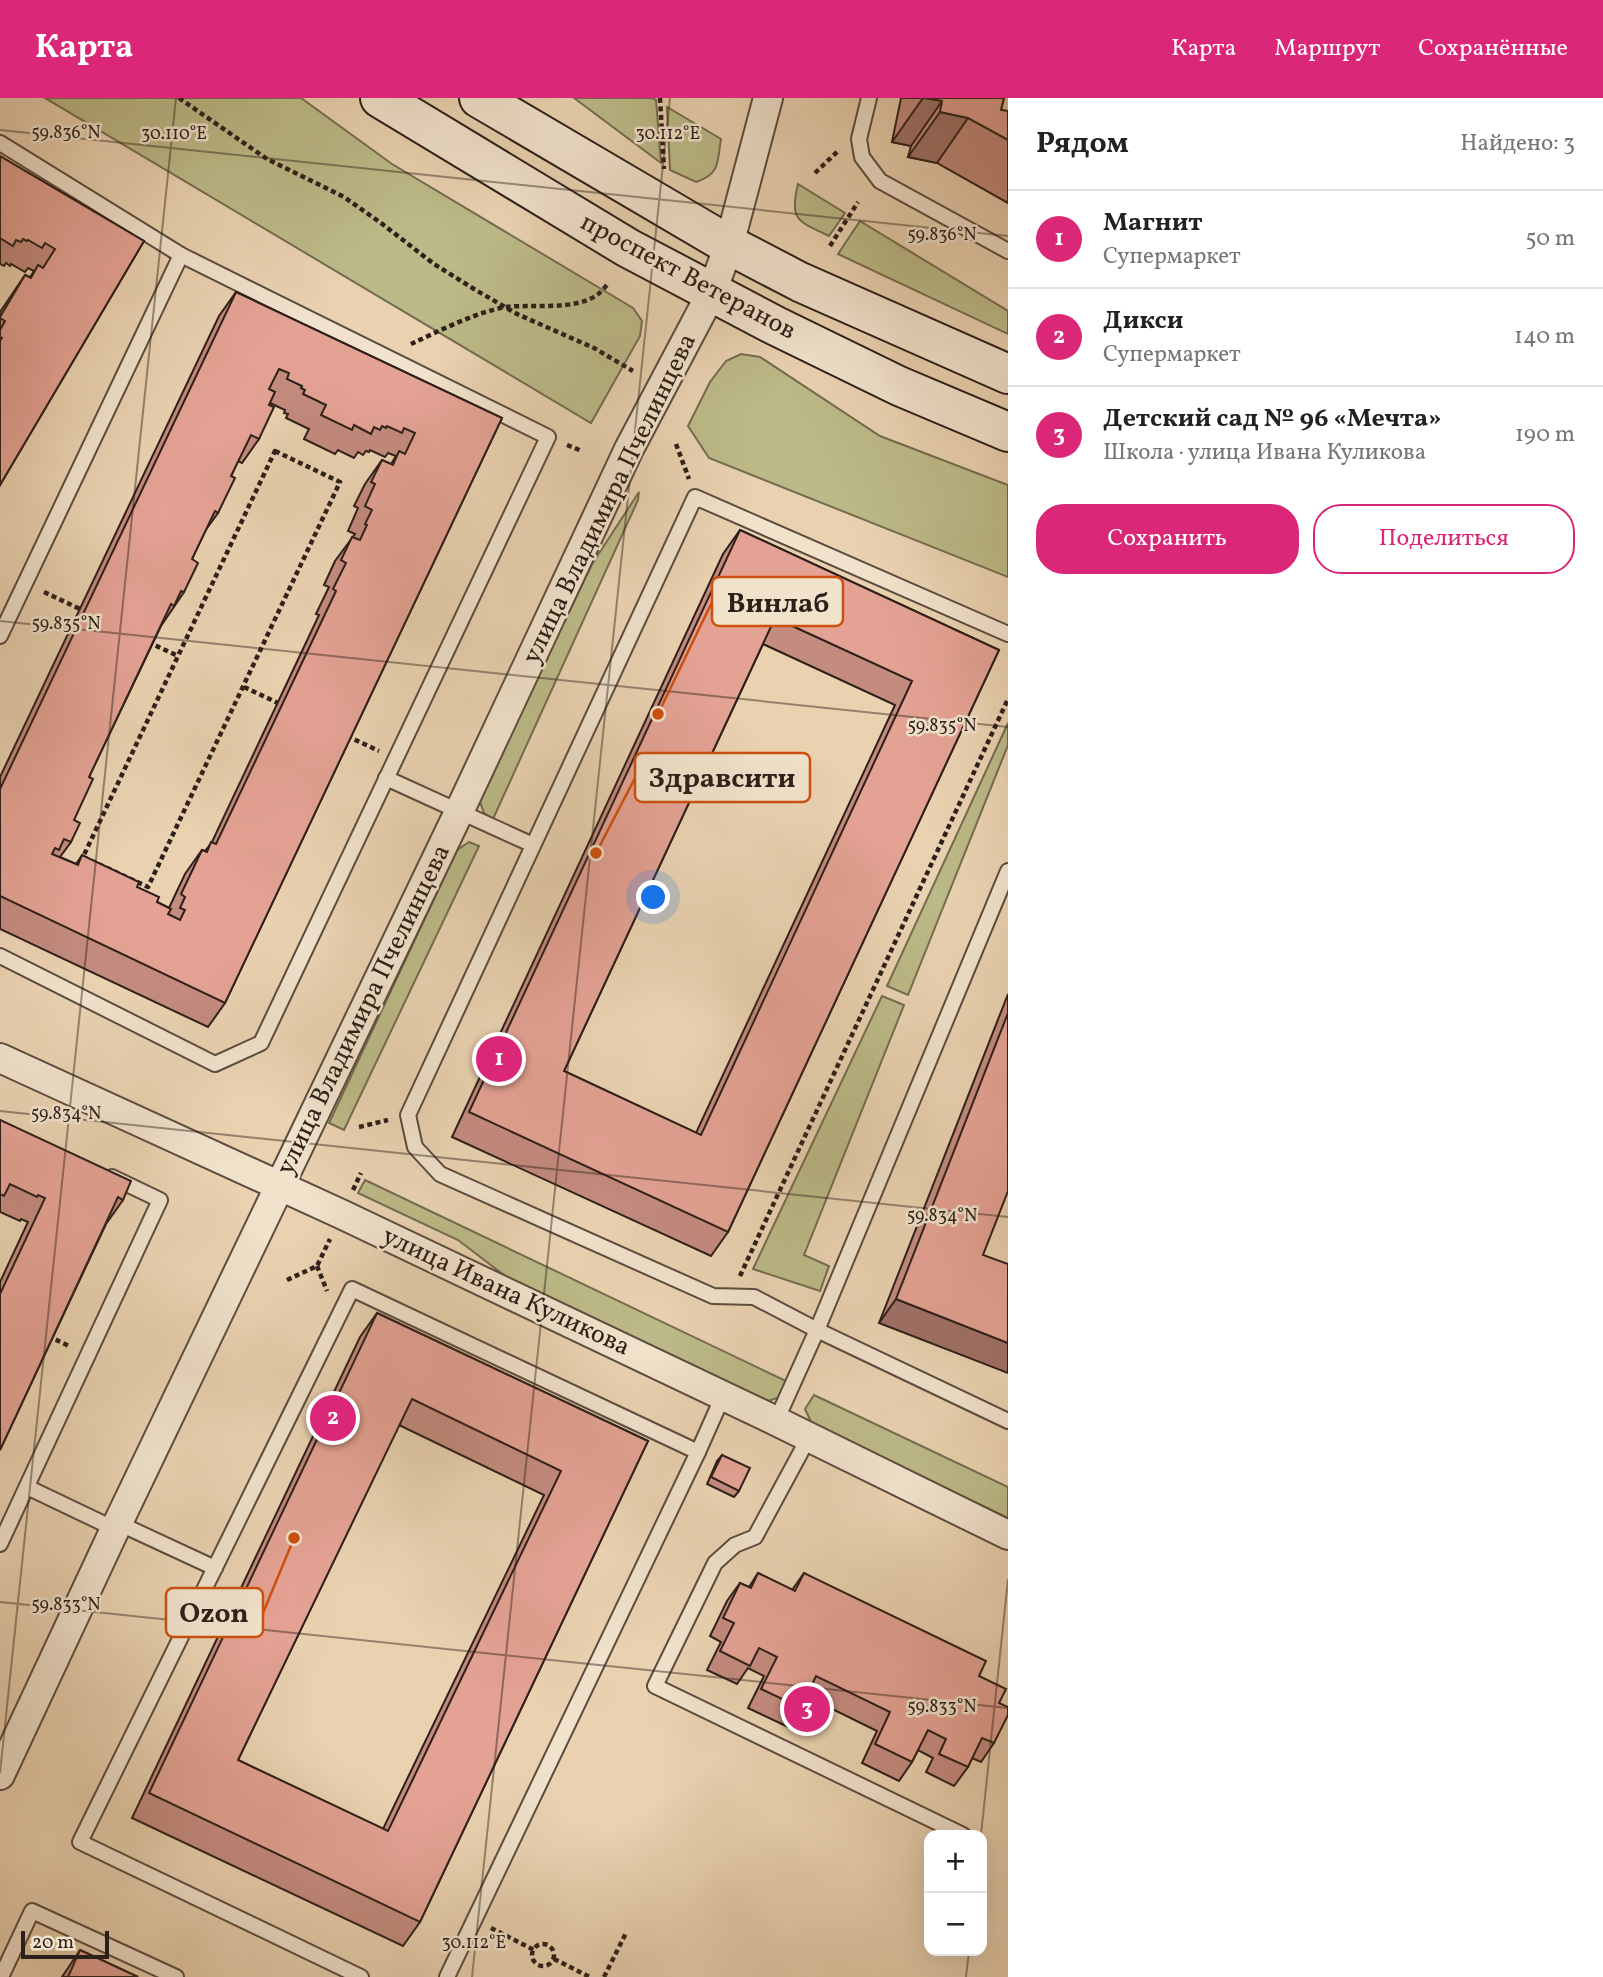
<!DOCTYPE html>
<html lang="ru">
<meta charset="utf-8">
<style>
:root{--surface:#fff;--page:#f2f2f2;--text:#222;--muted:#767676;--line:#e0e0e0;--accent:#db2777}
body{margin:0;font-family:Vollkorn,serif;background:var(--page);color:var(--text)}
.controls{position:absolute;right:21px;bottom:21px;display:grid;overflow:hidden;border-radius:14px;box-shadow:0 7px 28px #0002}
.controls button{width:63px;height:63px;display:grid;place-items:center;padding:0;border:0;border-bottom:2px solid var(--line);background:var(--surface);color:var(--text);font:35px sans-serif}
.scale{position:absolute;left:21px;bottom:18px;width:88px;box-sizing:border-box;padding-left:7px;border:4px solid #2d1f19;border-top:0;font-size:19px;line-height:24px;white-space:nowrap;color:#2d1f19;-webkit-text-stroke:5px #f1e2cc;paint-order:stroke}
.you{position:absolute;left:654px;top:800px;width:24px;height:24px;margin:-18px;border:5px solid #fff;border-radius:50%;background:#1a73e8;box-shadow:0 0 0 10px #1a73e833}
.badge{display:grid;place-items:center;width:46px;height:46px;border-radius:50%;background:var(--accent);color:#fff;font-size:23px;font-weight:700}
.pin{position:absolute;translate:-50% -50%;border:4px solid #fff;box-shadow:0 2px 7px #0006}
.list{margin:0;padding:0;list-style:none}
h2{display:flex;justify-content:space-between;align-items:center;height:91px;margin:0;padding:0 28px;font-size:30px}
h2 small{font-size:23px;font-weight:400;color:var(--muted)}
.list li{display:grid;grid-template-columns:46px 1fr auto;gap:21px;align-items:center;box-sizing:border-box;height:98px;padding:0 28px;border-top:2px solid var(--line)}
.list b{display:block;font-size:26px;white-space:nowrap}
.list p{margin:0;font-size:23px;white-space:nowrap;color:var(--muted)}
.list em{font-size:23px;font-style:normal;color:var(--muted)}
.actions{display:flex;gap:14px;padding:21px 28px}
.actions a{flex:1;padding:16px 0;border:2px solid var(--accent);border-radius:28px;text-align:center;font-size:24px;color:var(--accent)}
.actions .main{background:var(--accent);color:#fff}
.map{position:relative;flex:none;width:1008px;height:1879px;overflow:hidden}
header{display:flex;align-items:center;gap:42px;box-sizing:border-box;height:98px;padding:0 35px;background:var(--accent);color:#fff}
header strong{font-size:33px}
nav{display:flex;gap:38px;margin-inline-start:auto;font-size:24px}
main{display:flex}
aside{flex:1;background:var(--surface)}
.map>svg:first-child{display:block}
.green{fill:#bcba88;stroke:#746c50;stroke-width:2}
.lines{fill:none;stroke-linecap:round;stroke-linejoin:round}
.service-casing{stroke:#5c4c3f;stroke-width:18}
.minor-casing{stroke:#5c4c3f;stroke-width:32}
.secondary-casing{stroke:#2d1f19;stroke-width:42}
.path{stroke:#2d1f19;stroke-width:4.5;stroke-dasharray:5 3.5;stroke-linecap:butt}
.service{stroke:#f1e2cc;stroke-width:14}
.minor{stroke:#f1e2cc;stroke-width:28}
.secondary{stroke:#f1e2cc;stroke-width:38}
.wall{fill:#c48b7f;stroke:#2d1f19;stroke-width:2;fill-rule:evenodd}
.shaded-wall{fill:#a07168;stroke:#2d1f19;stroke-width:2}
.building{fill:#e4a294;stroke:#2d1f19;stroke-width:2;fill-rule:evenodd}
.ticks{fill:none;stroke:#2d1f19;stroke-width:2;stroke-opacity:0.45}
.labels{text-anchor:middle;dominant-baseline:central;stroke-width:5;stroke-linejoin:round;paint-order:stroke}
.street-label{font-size:26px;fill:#2d1f19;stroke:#f1e2cc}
.ticks-label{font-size:18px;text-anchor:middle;fill:#2d1f19;stroke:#f1e2cc;stroke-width:5;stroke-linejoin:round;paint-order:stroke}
.leader{fill:none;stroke:#cc500e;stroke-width:2.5}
.callout-dot{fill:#cc500e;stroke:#f1e2cc;stroke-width:2.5}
.callout{fill:#f1e2cc;stroke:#cc500e;stroke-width:2.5}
.callout-label{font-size:28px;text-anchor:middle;font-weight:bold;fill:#2d1f19}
</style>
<header>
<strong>Карта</strong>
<nav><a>Карта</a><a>Маршрут</a><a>Сохранённые</a></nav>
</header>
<main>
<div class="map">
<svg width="1008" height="1879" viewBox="0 0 1008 1879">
<rect width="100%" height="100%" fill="#ead2b1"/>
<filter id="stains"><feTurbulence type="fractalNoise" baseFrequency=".00286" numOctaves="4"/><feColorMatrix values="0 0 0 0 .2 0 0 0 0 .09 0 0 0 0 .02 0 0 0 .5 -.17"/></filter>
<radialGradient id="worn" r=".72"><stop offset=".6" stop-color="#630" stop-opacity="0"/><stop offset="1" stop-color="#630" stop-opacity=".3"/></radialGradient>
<g class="green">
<path d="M45,0H301L392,66L633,210L642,223L640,238L591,325Z"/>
<path d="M574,0H652L656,2L661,65Z"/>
<path d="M667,9L721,41C717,63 721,76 696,84L670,72Z"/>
<path d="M798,86L845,115L829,138C798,123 789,123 798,86Z"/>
<path d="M860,123L1008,213V236L838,156Z"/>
<path d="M741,256L760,259L880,338L1008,387V479L709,360L688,328L710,284L726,263Z"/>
<path d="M639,394L638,402L493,721L484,715L479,701L592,466Z"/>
<path d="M1008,625V647L908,897L887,888Z"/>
<path d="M469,744L479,748L344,1032L329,1025L457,752Z"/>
<path d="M882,898L904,907L804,1157L829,1168L820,1193L753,1171Z"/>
<path d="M365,1082L786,1283L780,1299L765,1304L513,1184L458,1142L358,1095Z"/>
<path d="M814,1297L1008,1389V1420L812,1326L805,1311Z"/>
</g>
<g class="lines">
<defs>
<g id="service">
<path d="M869,0L859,41L862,59L880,83L1008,153"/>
<path d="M0,45L181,157L548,339L261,945L215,966L0,858"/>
<path d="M1008,536L695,399L408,1017L415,1049L440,1076L713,1198L754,1199L817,1232L1008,1323"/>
<path d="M0,538L181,157"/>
<path d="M386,680L533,747"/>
<path d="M776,1323L817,1232L1008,773"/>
<path d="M809,1339L755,1439L735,1447L715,1465L655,1588L963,1737"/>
<path d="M27,1389L115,1431"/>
<path d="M118,1425L215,1470"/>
<path d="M0,1446L160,1102L112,1079"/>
<path d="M1,1879L32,1813L176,1879"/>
<path d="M361,1879L80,1744L352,1191L698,1354"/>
<path d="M447,1879L698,1354L723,1298"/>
</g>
<g id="minor">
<path d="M0,960L341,1116L776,1323L1008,1437"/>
<path d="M0,1677L115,1431L459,714L629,351L712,194L729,147L768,0"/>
</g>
<g id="secondary">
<path d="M380,0L628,150L776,228L899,288L1008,334"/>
<path d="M479,0L729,147L800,184L1008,276"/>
</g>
</defs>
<use href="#service" class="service-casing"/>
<use href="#minor" class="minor-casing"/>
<use href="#secondary" class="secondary-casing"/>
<g class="path">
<path d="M179,0L267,61L344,99L381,125L434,166L474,191L517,216L594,250L633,273"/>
<path d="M660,0L664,71"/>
<path d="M815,75L839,52"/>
<path d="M830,148L858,104"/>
<path d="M411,246C439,233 476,214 506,209C532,206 574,213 597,197C601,194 605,189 608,186"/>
<path d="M676,346L689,381"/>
<path d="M567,347L582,353"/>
<path d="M275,353L340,384L148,789L83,759Z"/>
<path d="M44,494L80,511"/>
<path d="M148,544L178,558"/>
<path d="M244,589L278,605"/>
<path d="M347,638L379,653"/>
<path d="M359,1029L388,1022"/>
<path d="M353,1092L361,1075"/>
<path d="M317,1168L327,1193"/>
<path d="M740,1178L1008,601"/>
<path d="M287,1182L317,1168L330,1141"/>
<path d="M48,1238L69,1248"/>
<path d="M491,1830L534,1852"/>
<circle cx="543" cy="1857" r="11"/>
<path d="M554,1861L590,1879"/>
<path d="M604,1879L626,1835"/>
</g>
<use href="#service" class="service"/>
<use href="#minor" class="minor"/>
<use href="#secondary" class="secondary"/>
</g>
<g class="wall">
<path d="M901,0H1004L1001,12L1008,13V105L937,65L908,59L911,48L892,44Z"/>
<path d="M0,58L144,143L0,387V214L25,177L30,179L34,173L28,170L25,174L11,166L10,168L6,165L4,168L0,166Z"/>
<path d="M236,194L502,320L225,905L208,929L0,831V679L219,218ZM270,305L285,312L284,315L288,316L286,320L309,331L304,341L335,356L338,352L354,360L358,354L363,357L366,353L369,354L370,352L385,359L388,355L396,358L391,366L382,362L365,386L354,408L358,410L348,433L355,436L335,463L324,487L329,489L316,516L319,517L212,744L205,753L202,752L185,776L169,810L157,804L137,789L82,757L76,766L60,759L71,744L74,722L89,679L161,528L184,494L192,461L205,433L218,415L231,378L238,363L242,365L259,341Z"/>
<path d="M740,432L999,552L728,1134L711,1158L452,1039L723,456ZM763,546L895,607L696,1035L564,973Z"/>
<path d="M1008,896V1093L879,1225Z"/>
<path d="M0,1022L123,1102L106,1126L0,1352V1184L28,1124L21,1121L20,1123L0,1114Z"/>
<path d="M377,1215L648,1343L420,1824L403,1848L132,1720L360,1239ZM399,1327L544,1397L383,1731L238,1662Z"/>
<path d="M722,1357L739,1393L734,1399L707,1386L717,1363Z"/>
<path d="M758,1475L792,1492L804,1475L979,1578L999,1605L994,1645L981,1664L972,1660L968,1669L954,1688L926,1674L933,1660L918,1652L912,1664L899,1683L862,1665L877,1633L806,1598L801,1610L788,1629L748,1610L764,1578L748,1570L737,1586L707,1572L721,1544L710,1538L727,1503L740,1485L749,1489Z"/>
<path d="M80,1852L138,1879H62Z"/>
</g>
<g class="shaded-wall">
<path d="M923,0L942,3L911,48L892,44Z"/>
<path d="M940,14L968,20L937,65L908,59Z"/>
<path d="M896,1201L1008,1245V1275L879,1225Z"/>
</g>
<g class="building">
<path d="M929,0H1004L1001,12L1008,13V42L968,20L940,14L942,3Z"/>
<path d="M0,58L144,143L0,387V243L2,240L0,239V232L5,223L0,220V219L25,177L31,180L38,167L43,170L55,151L45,145L42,150L28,142L27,143L23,141L21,144L16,142L13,148L0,140Z"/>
<path d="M236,194L502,320L225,905L0,798V691ZM279,271L289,275L287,281L302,288L301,290L305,292L303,296L326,307L321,317L352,332L354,327L371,336L374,329L380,332L382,328L386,330L387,328L402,335L404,330L415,335L405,356L399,353L393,367L382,362L371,384L375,386L365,408L372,412L365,426L367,427L360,442L352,439L341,462L346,465L333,491L336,493L216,746L211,744L207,754L202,752L181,796L185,799L180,810L185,812L180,822L168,816L171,811L157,804L159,799L137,789L139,784L82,757L78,767L52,756L55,750L59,752L64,741L71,744L80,725L74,722L93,681L89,679L171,506L174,508L181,493L184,494L198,465L192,461L215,413L218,415L235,380L231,378L251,337L259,341L274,309L269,307L275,294L269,291Z"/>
<path d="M740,432L999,552L728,1134L469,1014ZM775,520L912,583L701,1037L564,973Z"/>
<path d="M1008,915V1093L983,1157L1008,1166V1245L896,1201Z"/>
<path d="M0,1022L131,1083L123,1102L118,1099L0,1352V1196L45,1100L38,1097L37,1099L10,1086L4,1098L0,1096Z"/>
<path d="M377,1215L648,1343L420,1824L149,1695ZM412,1301L561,1373L388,1733L238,1662Z"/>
<path d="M722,1357L750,1370L739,1393L711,1379Z"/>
<path d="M758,1475L795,1493L804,1475L986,1563L979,1578L1006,1591L999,1605L1008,1609V1617L994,1645L982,1640L968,1669L939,1656L946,1641L928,1632L912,1664L875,1646L890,1614L816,1578L801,1610L761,1591L777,1559L759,1550L750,1568L720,1553L734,1525L723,1520L740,1485L751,1490Z"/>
<path d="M80,1852L138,1879H68Z"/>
</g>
<path class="ticks" d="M0,32L1008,138M0,523L1008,629M0,1013L1008,1119M0,1504L1008,1610M0,1675L176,0M981,1737L1008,1481M472,1879L670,0M966,1879L969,1853"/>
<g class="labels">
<g class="street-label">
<text transform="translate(688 179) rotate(28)">проспект Ветеранов</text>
<text transform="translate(610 401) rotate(-64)">улица Владимира Пчелинцева</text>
<text transform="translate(364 912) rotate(-64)">улица Владимира Пчелинцева</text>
<text transform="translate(506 1194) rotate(25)">улица Ивана Куликова</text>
</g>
</g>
<g class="ticks-label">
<text x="66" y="40">59.836°N</text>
<text x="174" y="41">30.110°E</text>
<text x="668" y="41">30.112°E</text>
<text x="942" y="142">59.836°N</text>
<text x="66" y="531">59.835°N</text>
<text x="942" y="633">59.835°N</text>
<text x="66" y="1021">59.834°N</text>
<text x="942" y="1123">59.834°N</text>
<text x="66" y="1512">59.833°N</text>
<text x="942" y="1614">59.833°N</text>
<text x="474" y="1850">30.112°E</text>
</g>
<path class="leader" d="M658 616L712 504M596 755L635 680M294 1440L263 1515"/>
<g class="callout-dot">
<circle cx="658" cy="616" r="7"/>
<circle cx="596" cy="755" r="7"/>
<circle cx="294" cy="1440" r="7"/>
</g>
<g class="callout">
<rect x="712" y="479" width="131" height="49" rx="7"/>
<rect x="635" y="655" width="175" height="49" rx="7"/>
<rect x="166" y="1490" width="97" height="49" rx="7"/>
</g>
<g class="callout-label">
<text x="778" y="514">Винлаб</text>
<text x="722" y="689">Здравсити</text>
<text x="214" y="1524">Ozon</text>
</g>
<rect width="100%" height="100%" filter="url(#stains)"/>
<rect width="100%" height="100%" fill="url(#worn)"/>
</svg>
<div class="controls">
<button>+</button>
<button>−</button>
</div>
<div class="scale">20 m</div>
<div class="you"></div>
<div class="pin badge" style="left:499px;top:961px">1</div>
<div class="pin badge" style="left:333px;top:1320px">2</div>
<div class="pin badge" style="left:807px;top:1611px">3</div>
</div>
<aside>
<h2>Рядом<small>Найдено: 3</small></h2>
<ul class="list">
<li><span class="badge">1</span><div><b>Магнит</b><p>Супермаркет</p></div><em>50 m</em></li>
<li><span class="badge">2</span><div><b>Дикси</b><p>Супермаркет</p></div><em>140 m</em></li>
<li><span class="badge">3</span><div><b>Детский сад № 96 «Мечта»</b><p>Школа · улица Ивана Куликова</p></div><em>190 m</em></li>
</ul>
<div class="actions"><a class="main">Сохранить</a><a>Поделиться</a></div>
</aside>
</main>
